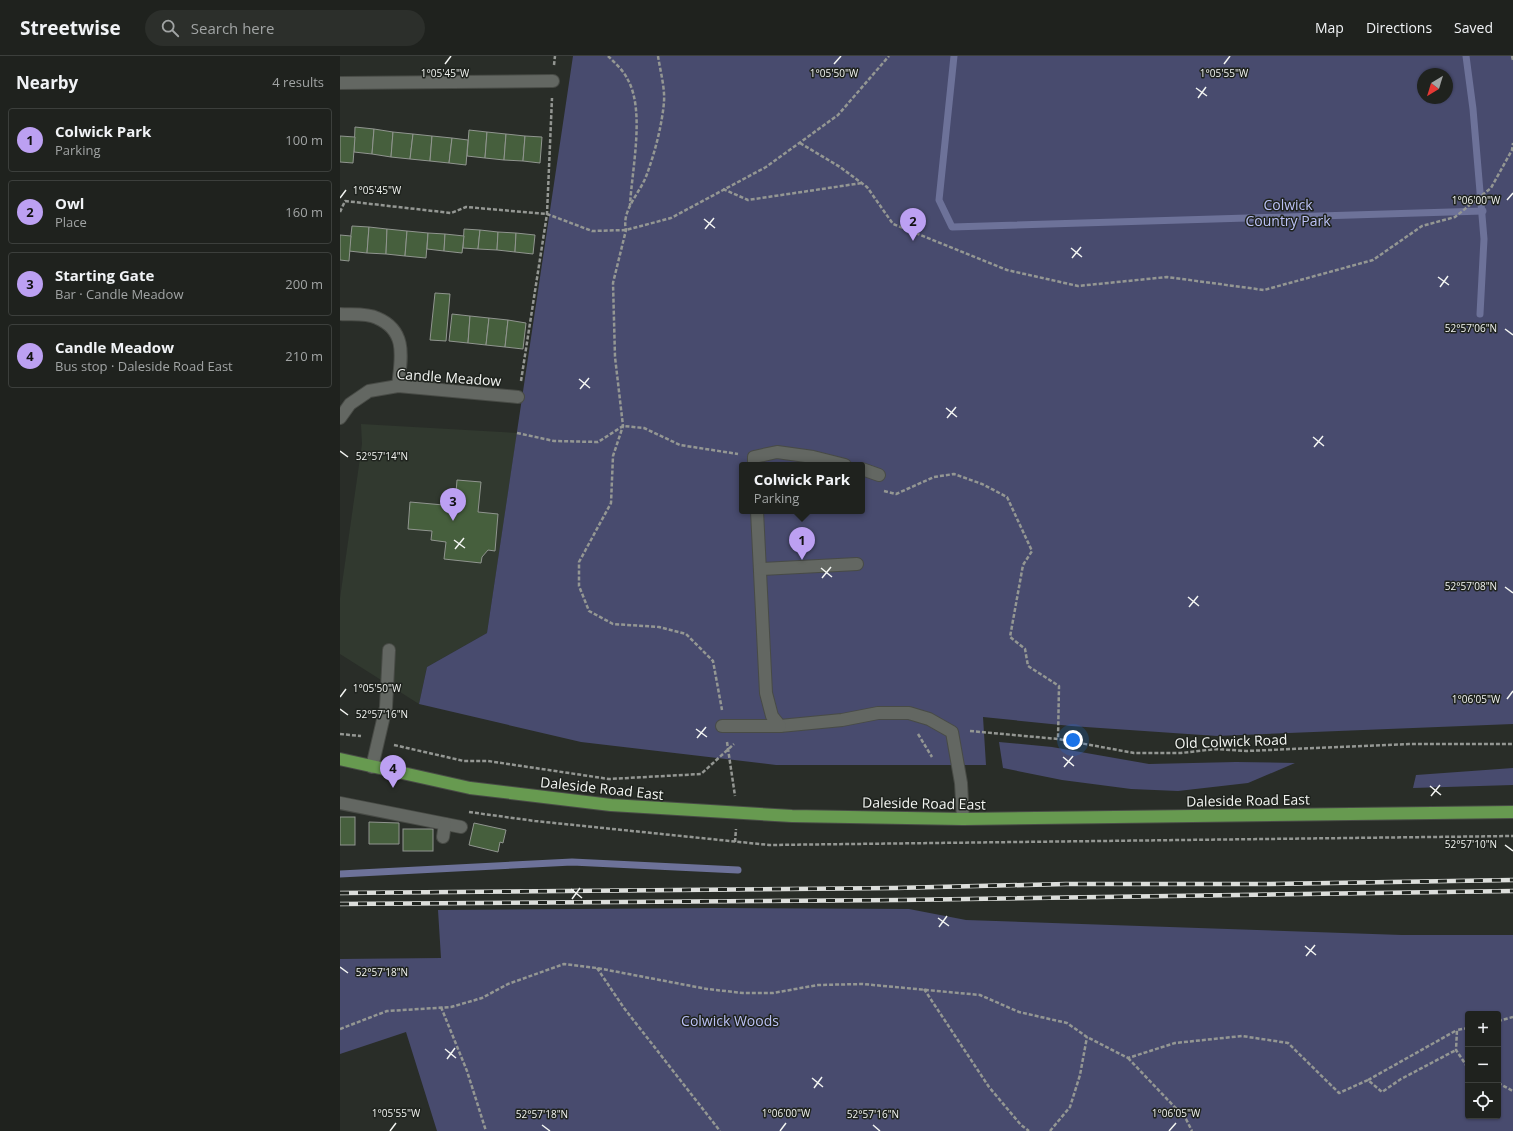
<!DOCTYPE html>
<meta charset="utf-8">
<style>
:root{--surface:#1f221e;--page:#2c2f2b;--text:#f1f3f6;--muted:#a1a4a4;--line:#3c3f3c;--accent:#bca0f2}
body{margin:0;font-family:"Open Sans",sans-serif;background:var(--page);color:var(--text)}
.controls{position:absolute;right:12px;bottom:12px;display:grid;overflow:hidden;border-radius:4px;box-shadow:0 1px 3px #0004}
.controls button{width:36px;height:36px;display:grid;place-items:center;padding:0;border:0;border-bottom:1px solid var(--line);background:var(--surface);color:var(--text);font:20px sans-serif}
.compass{position:absolute;left:1077px;top:12px;width:36px;height:36px;border-radius:50%;background:var(--surface);box-shadow:0 1px 3px #0004;rotate:218deg}
.you{position:absolute;left:733px;top:684px;width:14px;height:14px;margin:-10px;border:3px solid #fff;border-radius:50%;background:#1a73e8;box-shadow:0 0 0 6px #1a73e833}
.badge{display:grid;place-items:center;width:26px;height:26px;border-radius:50%;background:var(--accent);color:#111;font-size:13px;font-weight:700}
.pin{position:absolute;translate:-50% -33px;filter:drop-shadow(0 1px 2px #0008)}
.pin::after{content:'';position:absolute;top:21px;width:14px;height:12px;background:inherit;clip-path:polygon(0 0,100% 0,50% 100%)}
.popup{position:absolute;left:399px;top:406px;width:126px;height:52px;box-sizing:border-box;display:grid;place-content:center;border-radius:4px;background:var(--surface);filter:drop-shadow(0 1px 3px #0005);font-size:13px;white-space:nowrap;color:var(--muted)}
.popup b{font-size:15px;color:var(--text)}
.popup::after{content:'';position:absolute;left:50%;top:100%;margin-left:-8px;border:8px solid transparent;border-top-color:var(--surface)}
.list{margin:0;padding:0;list-style:none}
h2{display:flex;justify-content:space-between;align-items:center;height:52px;margin:0;padding:0 16px;font-size:17px}
h2 small{font-size:13px;font-weight:400;color:var(--muted)}
.list li{display:grid;grid-template-columns:26px 1fr auto;gap:12px;align-items:center;box-sizing:border-box;height:64px;margin:0 8px 8px;padding:0 8px;border:1px solid var(--line);border-radius:4px}
.list b{display:block;font-size:15px;white-space:nowrap}
.list p{margin:0;font-size:13px;white-space:nowrap;color:var(--muted)}
.list em{font-size:13px;font-style:normal;color:var(--muted)}
.icon{flex:none;width:22px;height:22px;fill:none;stroke:currentColor;stroke-width:2;stroke-linecap:round;stroke-linejoin:round}
.map{position:relative;flex:none;width:1173px;height:1075px;overflow:hidden}
header{display:flex;align-items:center;gap:24px;box-sizing:border-box;height:56px;padding:0 20px;background:var(--surface);border-bottom:1px solid var(--line)}
header strong{font-size:19px}
nav{display:flex;gap:22px;margin-inline-start:auto;font-size:14px}
.search{width:280px;height:36px;background:var(--page);display:flex;align-items:center;gap:10px;box-sizing:border-box;padding:0 14px;border-radius:22px;color:var(--muted);font-size:15px}
main{display:flex}
aside{flex:1;background:var(--surface)}
.map>svg:first-child{display:block}
.built{fill:#31392f}
.green{fill:#484b6e;fill-rule:evenodd}
.lines{fill:none;stroke-linecap:round;stroke-linejoin:round}
.stream{stroke:#6d7299;stroke-width:7}
.building{fill:#465f3d;stroke:#90958f}
.service-casing{stroke:#484b46;stroke-width:14}
.minor-casing{stroke:#484b46;stroke-width:14}
.primary-casing{stroke:#484b46;stroke-width:14}
.path{stroke:#949793;stroke-width:2.5;stroke-dasharray:4 2;stroke-linecap:butt}
.service{stroke:#636762;stroke-width:12}
.minor{stroke:#636762;stroke-width:12}
.primary{stroke:#679a50;stroke-width:12}
.rail-casing{stroke:#dcdedb;stroke-width:4.5}
.rail{stroke:#1f231e;stroke-width:3;stroke-dasharray:9;stroke-linecap:butt}
.ticks{fill:none;stroke:#f3f5f2;stroke-width:1.5}
.labels{text-anchor:middle;dominant-baseline:central;stroke-width:3;stroke-linejoin:round;paint-order:stroke}
.park-label{font-size:14px;fill:#bcc2f6;stroke:#1f231e}
.street-label{font-size:14px;fill:#f3f5f2;stroke:#1f231e}
.ticks-label{font-size:10px;text-anchor:middle;fill:#f3f5f2;stroke:#1f231e;stroke-width:3;stroke-linejoin:round;paint-order:stroke}
</style>
<header>
<strong>Streetwise</strong>
<div class="search"><svg class="icon" aria-label="search" viewBox="0 0 24 24"><circle cx="10" cy="10" r="6"/><path d="M15 15l6 6"/></svg>Search here</div>
<nav><a>Map</a><a>Directions</a><a>Saved</a></nav>
</header>
<main>
<aside>
<h2>Nearby<small>4 results</small></h2>
<ul class="list">
<li><span class="badge">1</span><div><b>Colwick Park</b><p>Parking</p></div><em>100 m</em></li>
<li><span class="badge">2</span><div><b>Owl</b><p>Place</p></div><em>160 m</em></li>
<li><span class="badge">3</span><div><b>Starting Gate</b><p>Bar · Candle Meadow</p></div><em>200 m</em></li>
<li><span class="badge">4</span><div><b>Candle Meadow</b><p>Bus stop · Daleside Road East</p></div><em>210 m</em></li>
</ul>
</aside>
<div class="map">
<svg width="1173" height="1075" viewBox="0 0 1173 1075">
<rect width="100%" height="100%" fill="#292d28"/>
<path class="built" d="M21,368L177,377L147,577L87,611L79,648L0,598V542L22,388Z"/>
<g class="green">
<path d="M233,0H1173V668L877,680L731,670L643,661L646,709H436L241,686L79,648L87,611L147,577ZM1083,18H1107V42H1083ZM402,409H522V455H402Z"/>
<path d="M659,686L712,691L809,708L896,706L955,707L908,727L838,735L791,733L722,724L663,712Z"/>
<path d="M1173,712V729L1073,732L1076,719Z"/>
<path d="M375,852L569,853L626,864L1062,879H1173V1075H97L66,976L0,998V903L101,902L98,854ZM1128,958H1158V1060H1128Z"/>
</g>
<g class="lines">
<g class="stream">
<path d="M614,0L599,144L612,171L1143,155"/>
<path d="M1126,0L1133,53L1144,183L1140,258"/>
<path d="M0,818L232,806L398,814"/>
</g>
</g>
<g class="building">
<path d="M15,71L34,73L32,98L14,96Z"/>
<path d="M34,73L53,76L51,101L32,98Z"/>
<path d="M129,74L147,76L145,102L127,100Z"/>
<path d="M53,76L73,78L70,103L51,101Z"/>
<path d="M147,76L166,78L164,104L145,102Z"/>
<path d="M73,78L92,80L90,105L70,103Z"/>
<path d="M166,78L185,80L183,105L164,104Z"/>
<path d="M0,80L15,81L13,107L0,106Z"/>
<path d="M92,80L112,82L109,107L90,105Z"/>
<path d="M185,80L202,81L200,107L183,105Z"/>
<path d="M112,82L128,84L126,109L109,107Z"/>
<path d="M12,170L29,171L27,197L9,195Z"/>
<path d="M29,171L47,173L46,198L27,197Z"/>
<path d="M47,173L67,175L65,200L46,198Z"/>
<path d="M124,173L140,174L138,193L123,192Z"/>
<path d="M140,174L158,176L157,194L138,193Z"/>
<path d="M67,175L88,177L86,202L65,200Z"/>
<path d="M158,176L176,177L175,196L157,194Z"/>
<path d="M88,177L105,178L104,195L87,193Z"/>
<path d="M176,177L195,179L193,198L175,196Z"/>
<path d="M105,178L124,180L122,197L104,195Z"/>
<path d="M0,179L11,180L9,205L0,204Z"/>
<path d="M95,237L110,238L106,285L90,284Z"/>
<path d="M112,258L130,260L128,287L109,285Z"/>
<path d="M130,260L149,262L146,289L128,287Z"/>
<path d="M149,262L168,264L165,291L146,289Z"/>
<path d="M168,264L186,267L183,293L165,291Z"/>
<path d="M117,424L141,426L138,456L158,458L155,495L148,494L142,501L141,507L104,503L106,486L91,484L92,475L68,473L70,446L115,450Z"/>
<rect x="0" y="761" width="15" height="28"/>
<path d="M29,766L59,767V788H29Z"/>
<path d="M134,767L166,774L163,787L160,786L158,796L129,789Z"/>
<rect x="63" y="773" width="30" height="22"/>
</g>
<g class="lines">
<defs>
<g id="service">
<path d="M414,409V401L437,396L473,401L505,409"/>
<path d="M522,413L539,419"/>
<path d="M417,455L426,637L432,660L440,670L502,664L538,657H569L589,663L612,676L621,727L623,763"/>
<path d="M420,513L517,508"/>
<path d="M382,670H440"/>
</g>
<g id="minor">
<path d="M0,27L213,25"/>
<path d="M0,258C11,259 27,257 37,262C68,275 61,303 58,330"/>
<path d="M0,362L10,348L29,335L58,330L178,341"/>
<path d="M32,711L46,651L49,594"/>
<path d="M0,747L121,771"/>
<path d="M103,781L105,768"/>
</g>
<path id="primary" d="M0,703L130,732L271,749L452,760L623,763L1173,756"/>
</defs>
<use href="#service" class="service-casing"/>
<use href="#minor" class="minor-casing"/>
<use href="#primary" class="primary-casing"/>
<g class="path">
<path d="M268,0C275,7 284,15 288,24C305,55 292,113 290,149"/>
<path d="M318,0C320,14 325,31 324,46C322,69 315,96 307,118C301,136 281,154 286,174L273,227L275,301L283,370L273,400L271,447L239,506V530L249,555L273,568L319,571L346,578L373,605L382,654"/>
<path d="M1172,0L1173,4"/>
<path d="M214,9L215,0"/>
<path d="M460,87L500,111L527,131L553,168L667,214L738,230L827,221L924,234L1033,204L1082,170L1115,161L1151,132L1172,94L1173,87"/>
<path d="M383,133L408,144L522,127"/>
<path d="M0,156L5,145L111,157L126,151L207,158L252,175L286,174L331,162L426,111L498,59L549,0"/>
<path d="M181,325L207,158L212,42"/>
<path d="M177,377L214,385L258,386L283,370L304,372L340,389L398,398"/>
<path d="M544,435L556,438L594,421L614,418L642,428L667,441L692,495L683,509L670,581L685,593L688,610L719,630L718,683"/>
<path d="M630,675L718,683L794,697H841L876,693L906,695L1069,688H1173"/>
<path d="M0,678L21,680"/>
<path d="M578,678L592,701"/>
<path d="M387,686L395,740"/>
<path d="M54,689L124,705H148L269,723L361,718L394,688"/>
<path d="M129,756L195,765L429,789L1173,780"/>
<path d="M395,786L396,773"/>
<path d="M257,912L284,952L380,1075"/>
<path d="M584,933L649,1031L681,1069L689,1075"/>
<path d="M101,951L127,1015L146,1075"/>
<path d="M1158,965L1173,961"/>
<path d="M1128,972L1117,974L1116,994L1128,1012"/>
<path d="M0,973L47,955L111,951L142,942L168,928L224,908L257,912L367,933L403,937H433L478,929L523,928L640,939L679,956L727,967L747,981L788,1002L835,987L902,980L948,987L999,1037L1028,1024L1042,1036L1061,1023L1116,994"/>
<path d="M788,1002L846,1063L852,1075"/>
<path d="M1028,1024L1117,974"/>
<path d="M1158,1027L1173,1035"/>
<path d="M710,1075L730,1051L740,1019L747,981"/>
</g>
<use href="#service" class="service"/>
<use href="#minor" class="minor"/>
<use href="#primary" class="primary"/>
<defs>
<g id="rail">
<path d="M0,837L555,832L726,828H930L1173,824"/>
<path d="M0,848L562,844L1173,835"/>
</g>
</defs>
<use href="#rail" class="rail-casing"/>
<use href="#rail" class="rail"/>
</g>
<path class="ticks" d="M105,8L111,0M494,8L501,0M884,8L890,0M856,32L867,40M858,42L866,31M0,142L6,134M1167,144L1173,137M364,163L375,172M365,173L374,162M731,192L742,201M732,202L741,191M1098,221L1109,229M1100,231L1108,220M1165,273L1173,279M239,323L250,332M240,333L249,322M606,352L617,361M607,362L616,351M973,381L984,390M974,391L983,380M0,395L8,401M114,484L125,492M115,493L124,482M481,512L492,521M482,522L491,511M1165,531L1173,537M848,541L859,550M849,551L858,540M0,641L6,633M1167,643L1173,635M0,653L8,659M356,673L367,681M357,682L366,671M723,701L734,710M724,711L733,700M1090,730L1101,739M1091,740L1100,729M1165,789L1173,795M231,833L242,842M232,843L240,832M598,862L609,870M599,871L607,860M965,890L976,899M966,900L975,889M0,911L8,917M105,993L116,1002M107,1003L115,992M472,1022L483,1031M474,1032L482,1021M202,1069L210,1075M533,1069L540,1075M50,1075L56,1067M440,1075L446,1067M829,1075L836,1067"/>
<g class="labels">
<g class="park-label">
<text x="948" y="148">Colwick<tspan x="948" dy="16">Country Park</tspan></text>
<text x="390" y="964">Colwick Woods</text>
</g>
<g class="street-label">
<text transform="translate(109 321) rotate(4)">Candle Meadow</text>
<text transform="translate(891 685) rotate(-2)">Old Colwick Road</text>
<text transform="translate(262 732) rotate(6)">Daleside Road East</text>
<text transform="translate(908 744) rotate(-1)">Daleside Road East</text>
<text transform="translate(584 747) rotate(1)">Daleside Road East</text>
</g>
</g>
<g class="ticks-label">
<text x="105" y="21">1°05'45"W</text>
<text x="494" y="21">1°05'50"W</text>
<text x="884" y="21">1°05'55"W</text>
<text x="37" y="138">1°05'45"W</text>
<text x="1136" y="148">1°06'00"W</text>
<text x="1131" y="276">52°57'06"N</text>
<text x="42" y="404">52°57'14"N</text>
<text x="1131" y="534">52°57'08"N</text>
<text x="37" y="636">1°05'50"W</text>
<text x="1136" y="647">1°06'05"W</text>
<text x="42" y="662">52°57'16"N</text>
<text x="1131" y="792">52°57'10"N</text>
<text x="42" y="920">52°57'18"N</text>
<text x="56" y="1061">1°05'55"W</text>
<text x="446" y="1061">1°06'00"W</text>
<text x="836" y="1061">1°06'05"W</text>
<text x="202" y="1062">52°57'18"N</text>
<text x="533" y="1062">52°57'16"N</text>
</g>
</svg>
<div class="controls">
<button>+</button>
<button>−</button>
<button><svg class="icon" aria-label="locate" viewBox="0 0 24 24"><circle cx="12" cy="12" r="6"/><path d="M12 2v4M12 18v4M2 12h4M18 12h4"/></svg></button>
</div>
<svg class="compass" viewBox="-18 -18 36 36"><path d="M0-13l5 13h-10z" fill="#e53935"/><path d="M0 13l5-13h-10z" fill="#a1a4a4"/></svg>
<div class="you"></div>
<div class="pin badge" style="left:462px;top:504px">1</div>
<div class="popup"><b>Colwick Park</b>Parking</div>
<div class="pin badge" style="left:573px;top:185px">2</div>
<div class="pin badge" style="left:113px;top:465px">3</div>
<div class="pin badge" style="left:53px;top:732px">4</div>
</div>
</main>
